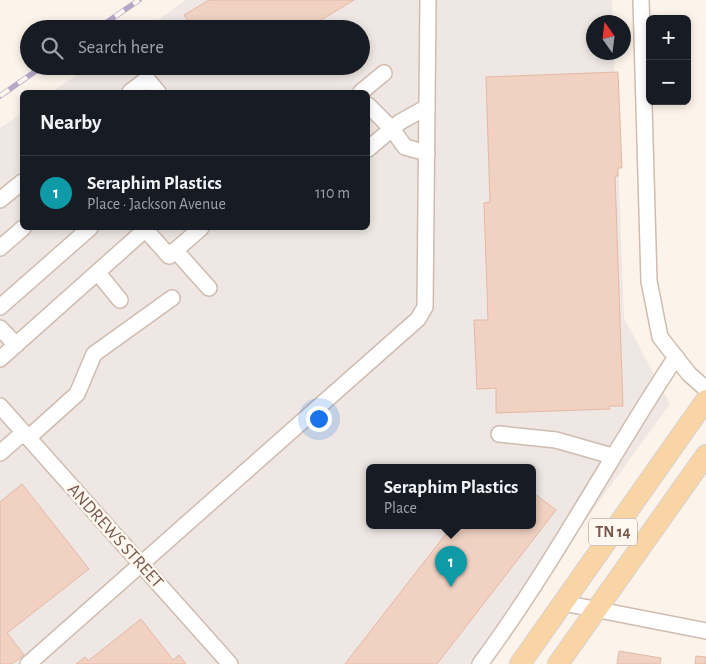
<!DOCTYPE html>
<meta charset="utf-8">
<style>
:root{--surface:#171b24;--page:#242831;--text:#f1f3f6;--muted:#9ea1a6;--line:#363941;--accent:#2563eb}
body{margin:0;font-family:"Alegreya Sans",sans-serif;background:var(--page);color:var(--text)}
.controls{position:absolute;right:15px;top:15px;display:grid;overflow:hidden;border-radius:8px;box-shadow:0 2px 8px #0003}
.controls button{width:45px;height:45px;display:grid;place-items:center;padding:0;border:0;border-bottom:1px solid var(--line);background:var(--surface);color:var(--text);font:25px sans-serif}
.compass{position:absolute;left:586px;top:15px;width:45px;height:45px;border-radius:50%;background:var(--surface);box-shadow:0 2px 8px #0003;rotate:346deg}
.you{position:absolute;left:318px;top:418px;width:18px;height:18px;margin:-12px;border:4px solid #fff;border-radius:50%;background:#1a73e8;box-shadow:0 0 0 8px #1a73e833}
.badge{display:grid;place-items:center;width:32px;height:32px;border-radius:50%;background:var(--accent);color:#fff;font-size:16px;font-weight:700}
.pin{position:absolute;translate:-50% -41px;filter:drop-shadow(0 1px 2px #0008)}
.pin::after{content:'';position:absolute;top:26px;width:18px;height:15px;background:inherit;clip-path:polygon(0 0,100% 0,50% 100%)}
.popup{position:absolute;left:366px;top:464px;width:170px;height:65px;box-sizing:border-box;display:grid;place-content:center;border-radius:8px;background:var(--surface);filter:drop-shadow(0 1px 4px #0005);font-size:16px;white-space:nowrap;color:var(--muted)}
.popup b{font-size:19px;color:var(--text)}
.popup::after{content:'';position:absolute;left:50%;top:100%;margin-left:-10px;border:10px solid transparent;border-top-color:var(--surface)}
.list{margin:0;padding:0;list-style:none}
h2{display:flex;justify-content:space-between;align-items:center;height:65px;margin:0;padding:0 20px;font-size:21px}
h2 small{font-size:16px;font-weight:400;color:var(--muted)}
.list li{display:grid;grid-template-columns:32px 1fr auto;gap:15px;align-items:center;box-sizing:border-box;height:75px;padding:0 20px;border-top:1px solid var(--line)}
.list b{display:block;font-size:19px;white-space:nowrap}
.list p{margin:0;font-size:16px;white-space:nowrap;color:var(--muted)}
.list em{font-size:16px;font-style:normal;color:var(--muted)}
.icon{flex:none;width:28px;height:28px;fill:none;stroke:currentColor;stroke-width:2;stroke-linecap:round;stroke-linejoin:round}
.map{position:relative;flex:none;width:706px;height:664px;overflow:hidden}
.search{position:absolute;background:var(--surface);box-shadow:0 2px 8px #0003;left:20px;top:20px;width:350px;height:55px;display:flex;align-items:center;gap:12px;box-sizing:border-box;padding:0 18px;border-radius:28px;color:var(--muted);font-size:19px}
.panel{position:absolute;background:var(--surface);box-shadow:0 2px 8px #0003;left:20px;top:90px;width:350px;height:140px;border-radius:8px}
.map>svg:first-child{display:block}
.industrial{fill:#eee7e3;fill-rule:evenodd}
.building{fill:#f1d2c2;stroke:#e4b8a3}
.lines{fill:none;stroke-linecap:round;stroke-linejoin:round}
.minor-casing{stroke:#cfbcaf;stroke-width:18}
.major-casing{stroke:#d9d1cd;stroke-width:22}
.minor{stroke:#fff;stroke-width:15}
.major{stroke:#f9d4a5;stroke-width:20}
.rail-casing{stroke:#b7a7c7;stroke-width:5.5}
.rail{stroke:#fff8f1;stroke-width:4;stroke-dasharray:11;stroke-linecap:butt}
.labels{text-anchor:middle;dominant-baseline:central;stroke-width:5;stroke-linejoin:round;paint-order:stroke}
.shield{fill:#fff8f1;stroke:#a0897e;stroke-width:1}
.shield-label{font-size:16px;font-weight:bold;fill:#775a4d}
.street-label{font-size:18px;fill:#775a4d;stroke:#fff8f1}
</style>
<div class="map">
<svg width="706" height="664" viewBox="0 0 706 664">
<rect width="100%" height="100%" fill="#fcf4ea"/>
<path class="industrial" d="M186,0H612L613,22H594V52L614,53L624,318L670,404L481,664H0V128L22,113V228H368V92H52L90,66H361V29H145ZM370,468H532V526H370Z"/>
<g class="building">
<path d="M209,0H354L306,29H193L184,15Z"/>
<path d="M618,72L622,168H618V176H615L623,406H609L610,409L496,413V388L477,389L474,320H488L484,203L490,202L486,77Z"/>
<path d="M22,484L89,569L7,633L24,655L12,664H0V502Z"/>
<path d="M532,492L556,510L437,664H345L452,526H532Z"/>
<path d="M141,619L173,660L179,655L186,664H76L85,657L88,661Z"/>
<path d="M619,651L661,658L660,664H617Z"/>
<path d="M696,656L706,657V664H695Z"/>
</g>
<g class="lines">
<defs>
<g id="minor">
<path d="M641,0L649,281L660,337L689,374L706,389"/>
<path d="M130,92L147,79L158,92"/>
<path d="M361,92L384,73"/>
<path d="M368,105L392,129L405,147L427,153"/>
<path d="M368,149L400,122L427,107"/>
<path d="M0,200L22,182"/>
<path d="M145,229L169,256L201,228"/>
<path d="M0,248L23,228"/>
<path d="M175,250L209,288"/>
<path d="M98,273L120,300"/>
<path d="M0,307L90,228"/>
<path d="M0,328L16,345"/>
<path d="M0,359L147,228"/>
<path d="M0,406L230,664"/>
<path d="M499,434L556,440L612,456"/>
<path d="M28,438L77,394L94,354L172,298"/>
<path d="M0,453L23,433"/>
<path d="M563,603L706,631"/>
<path d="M28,664L418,319L425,307L428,0"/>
<path d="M480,664C552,567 609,458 676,357"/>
</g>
<g id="major">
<path d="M520,664L706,400"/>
<path d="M558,664L706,455"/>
</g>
</defs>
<use href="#minor" class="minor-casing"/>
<use href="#major" class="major-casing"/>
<use href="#minor" class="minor"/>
<use href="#major" class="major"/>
<defs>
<g id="rail">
<path d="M97,29L139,0"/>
<path d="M0,96L43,66"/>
</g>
</defs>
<use href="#rail" class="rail-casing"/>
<use href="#rail" class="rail"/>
</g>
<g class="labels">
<rect class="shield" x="589" y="518.5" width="48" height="27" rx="4"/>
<g class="shield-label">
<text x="613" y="532">TN 14</text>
</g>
<g class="street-label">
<text transform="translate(115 536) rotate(48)">ANDREWS STREET</text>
</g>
</g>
</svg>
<div class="controls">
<button>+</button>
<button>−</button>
</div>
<svg class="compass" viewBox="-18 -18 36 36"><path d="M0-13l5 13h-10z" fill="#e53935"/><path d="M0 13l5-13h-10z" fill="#9ea1a6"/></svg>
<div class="you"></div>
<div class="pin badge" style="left:451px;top:587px;background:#0f9aa8">1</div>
<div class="popup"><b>Seraphim Plastics</b>Place</div>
<div class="search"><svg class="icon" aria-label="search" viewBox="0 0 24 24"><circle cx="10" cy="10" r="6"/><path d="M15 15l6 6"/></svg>Search here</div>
<section class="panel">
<h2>Nearby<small></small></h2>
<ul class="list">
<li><span class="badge" style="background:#0f9aa8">1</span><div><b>Seraphim Plastics</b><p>Place · Jackson Avenue</p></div><em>110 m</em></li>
</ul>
</section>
</div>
